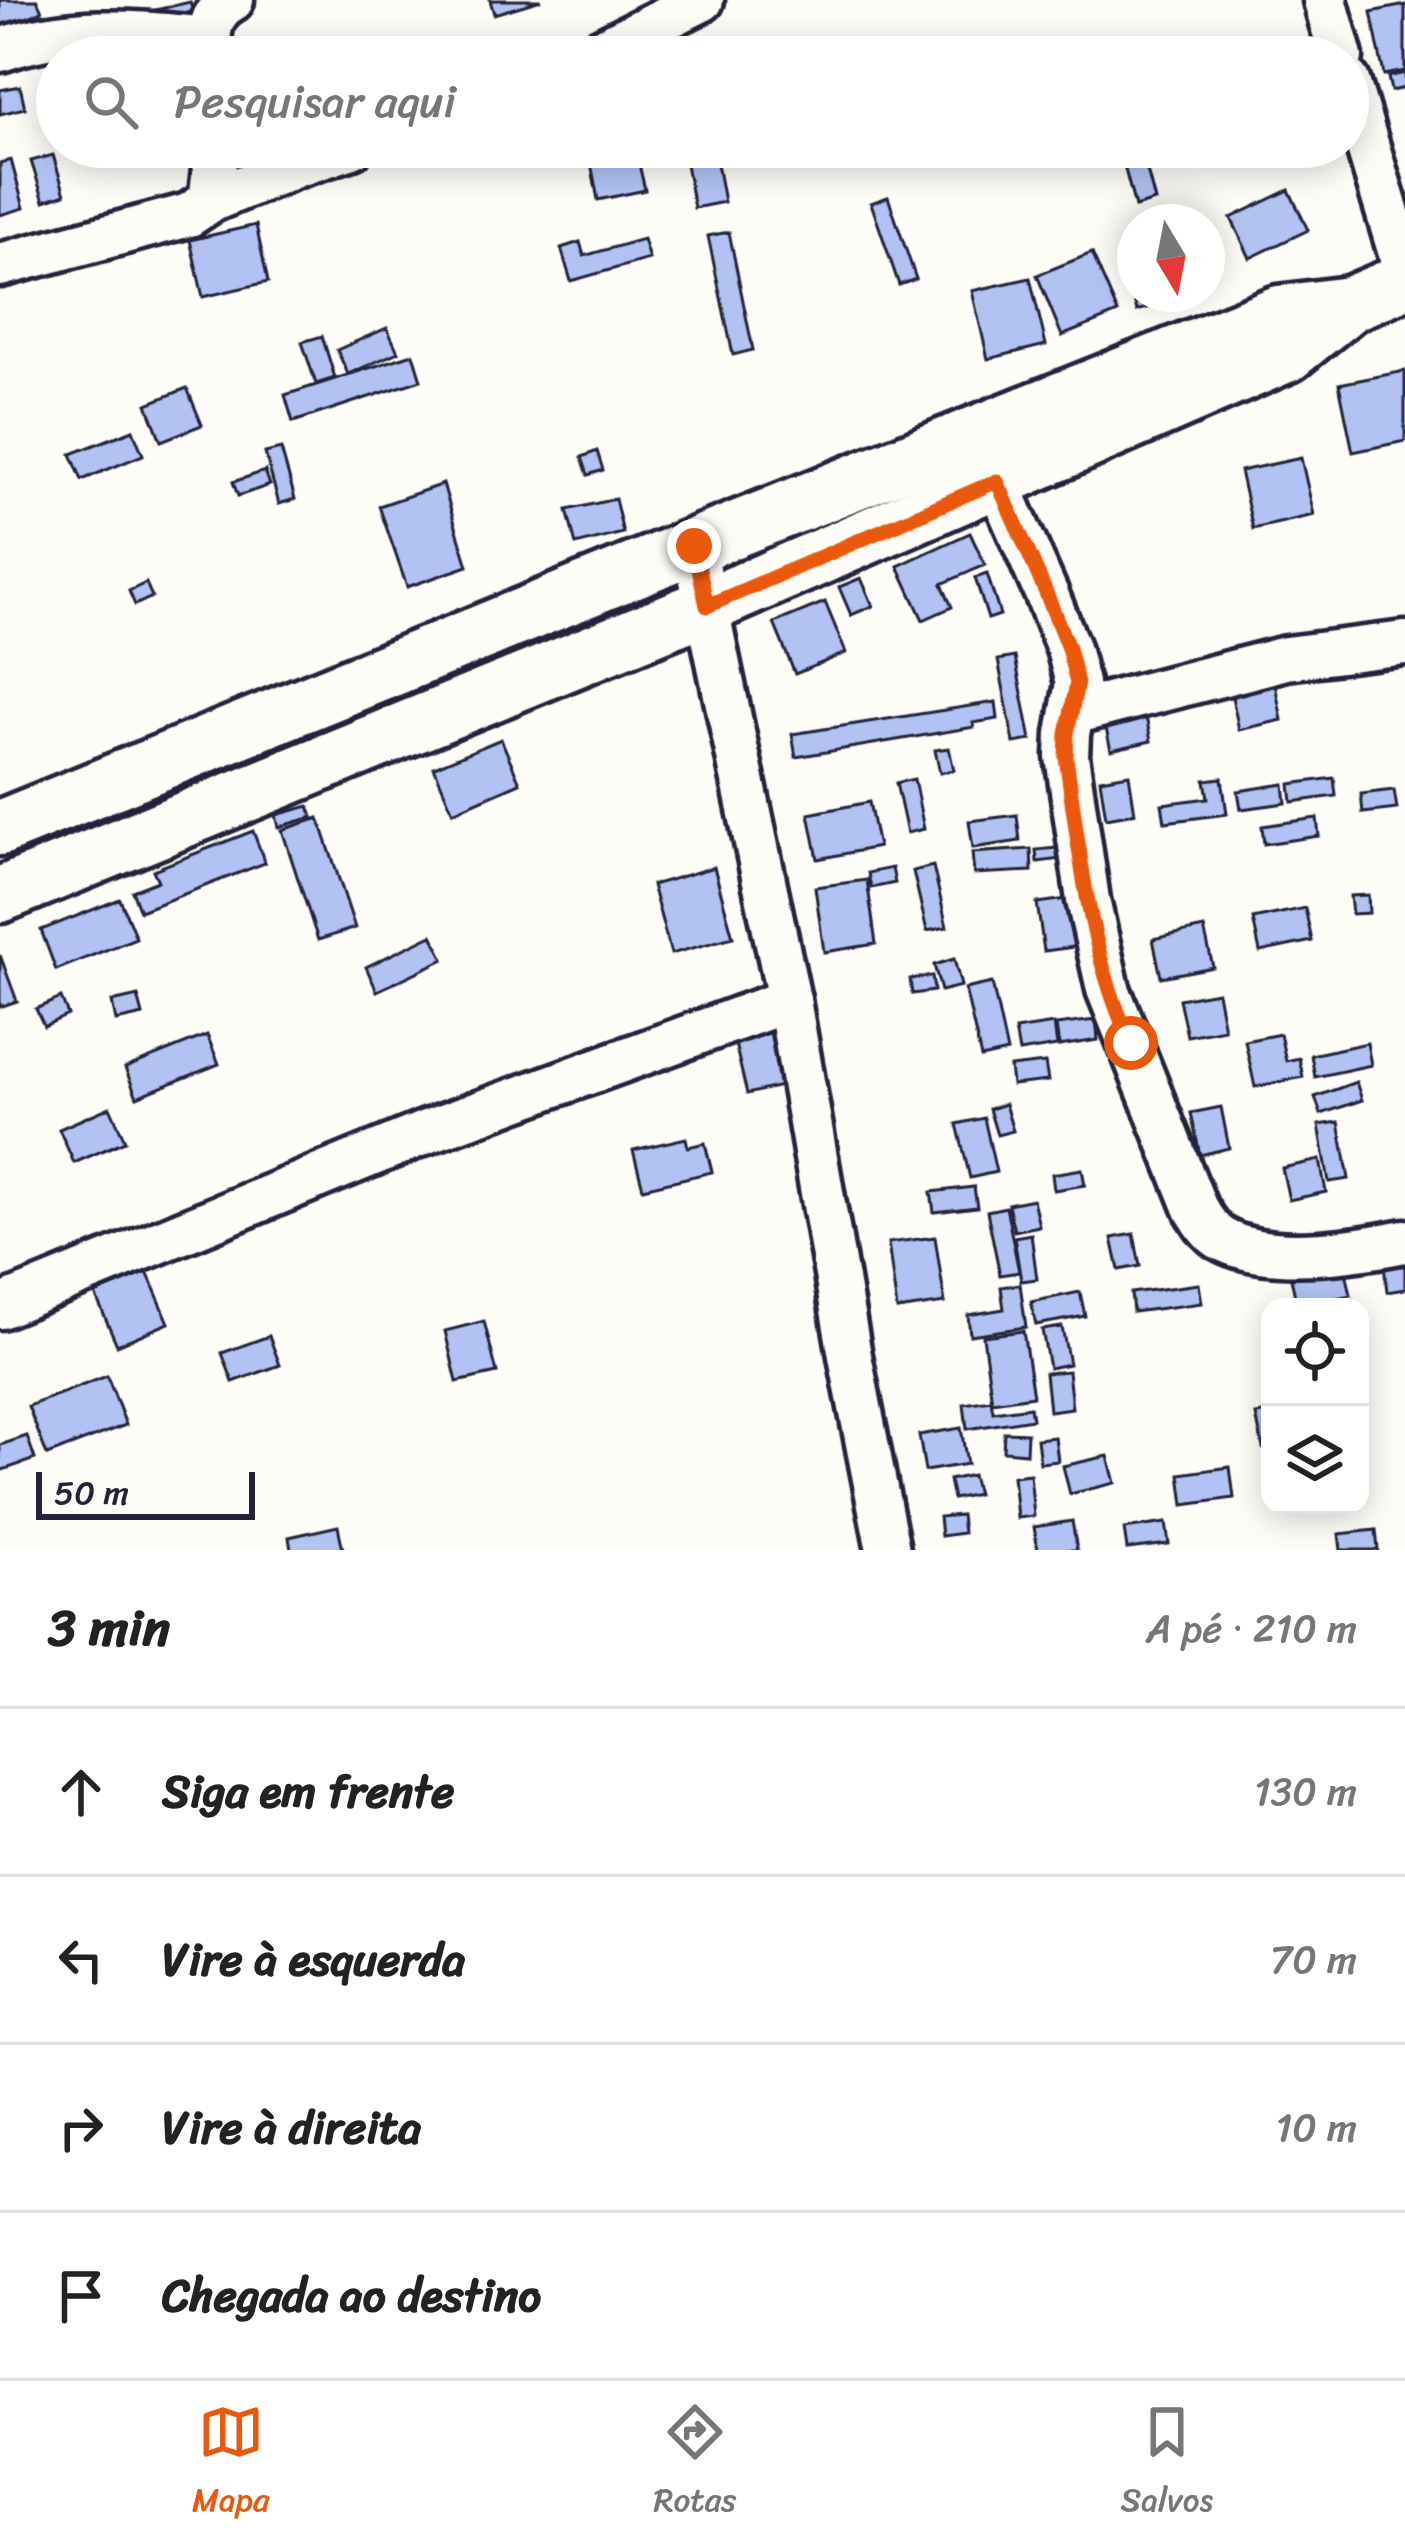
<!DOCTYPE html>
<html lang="pt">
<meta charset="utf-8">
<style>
:root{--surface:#fff;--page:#f6f6f6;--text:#222;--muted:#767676;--line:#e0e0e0;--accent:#ea580c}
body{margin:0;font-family:Sriracha,sans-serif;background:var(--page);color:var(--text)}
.controls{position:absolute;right:36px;bottom:36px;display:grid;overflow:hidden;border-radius:24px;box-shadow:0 6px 30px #0003}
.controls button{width:108px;height:108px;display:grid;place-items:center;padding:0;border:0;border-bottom:3px solid var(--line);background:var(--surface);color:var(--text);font:60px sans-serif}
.compass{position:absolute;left:1117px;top:204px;width:108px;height:108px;border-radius:50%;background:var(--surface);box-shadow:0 6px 30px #0003;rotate:170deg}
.scale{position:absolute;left:36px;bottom:30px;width:219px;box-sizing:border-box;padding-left:12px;border:6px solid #22223b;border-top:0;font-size:33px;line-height:42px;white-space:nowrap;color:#22223b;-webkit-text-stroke:9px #fdfcf7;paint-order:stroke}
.stop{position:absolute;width:36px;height:36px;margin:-27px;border:9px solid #ea580c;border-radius:50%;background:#fff}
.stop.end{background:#ea580c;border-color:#fff;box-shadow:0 3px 12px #0008}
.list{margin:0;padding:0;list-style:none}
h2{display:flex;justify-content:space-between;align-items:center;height:156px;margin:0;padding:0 48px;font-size:51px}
h2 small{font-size:39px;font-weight:400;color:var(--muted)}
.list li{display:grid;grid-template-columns:78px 1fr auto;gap:36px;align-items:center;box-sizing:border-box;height:168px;padding:0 48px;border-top:3px solid var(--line)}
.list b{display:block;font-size:45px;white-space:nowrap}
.list em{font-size:39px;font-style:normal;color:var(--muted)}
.icon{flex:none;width:66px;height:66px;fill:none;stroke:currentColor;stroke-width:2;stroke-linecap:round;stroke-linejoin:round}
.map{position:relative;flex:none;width:1405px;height:1550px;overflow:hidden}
.search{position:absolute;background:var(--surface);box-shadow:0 6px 30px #0003;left:36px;right:36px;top:36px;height:132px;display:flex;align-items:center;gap:30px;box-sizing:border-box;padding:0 42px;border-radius:66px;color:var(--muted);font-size:45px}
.sheet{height:828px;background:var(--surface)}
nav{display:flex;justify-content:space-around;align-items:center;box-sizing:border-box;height:168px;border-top:3px solid var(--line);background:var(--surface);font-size:33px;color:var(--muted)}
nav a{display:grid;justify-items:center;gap:6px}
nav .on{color:var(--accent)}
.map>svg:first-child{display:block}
.building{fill:#b2c3f3;stroke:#22223b;stroke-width:3}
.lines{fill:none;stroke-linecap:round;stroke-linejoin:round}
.minor-casing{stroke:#22223b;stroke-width:51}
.major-casing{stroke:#22223b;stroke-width:63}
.minor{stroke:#fdfcf7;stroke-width:42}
.major{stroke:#fdfcf7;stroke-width:54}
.route{stroke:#ea580c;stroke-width:15}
</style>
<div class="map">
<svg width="1405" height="1550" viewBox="0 0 1405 1550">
<rect width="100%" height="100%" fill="#fdfcf7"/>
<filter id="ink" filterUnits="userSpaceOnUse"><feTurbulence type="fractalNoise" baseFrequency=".00833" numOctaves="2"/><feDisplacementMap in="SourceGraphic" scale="24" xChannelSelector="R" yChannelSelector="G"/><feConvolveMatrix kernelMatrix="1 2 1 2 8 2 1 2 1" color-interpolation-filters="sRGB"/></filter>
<g filter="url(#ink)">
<g class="building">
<path d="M0,0H37L42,11L0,30Z"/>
<path d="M490,0H541L494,14Z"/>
<path d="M190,2L193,12L158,20L155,10Z"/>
<path d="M1405,5V71L1384,75L1371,12Z"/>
<path d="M1405,73V88L1391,91L1388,77Z"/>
<path d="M20,86L25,108L0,114V90Z"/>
<path d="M588,147H669L671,158L639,164L645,190L598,200Z"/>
<path d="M683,147H714L724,202L694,208Z"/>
<path d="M1119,147H1141L1155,201L1135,207Z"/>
<path d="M53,155L65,194L44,201L31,161Z"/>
<path d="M11,160L24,208L0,215V163Z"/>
<path d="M1289,190L1308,230L1250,258L1231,218Z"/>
<path d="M888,197L916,279L899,285L871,203Z"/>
<path d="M256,225L268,282L203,297L190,240Z"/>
<path d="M729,232L753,350L733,355L708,236Z"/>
<path d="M643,239L649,259L571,281L561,248L580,242L584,256Z"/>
<path d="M1092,253L1118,313L1062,336L1037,275Z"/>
<path d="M1135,263V294H1173L1175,300L1137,311L1124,267Z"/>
<path d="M1030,278L1046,345L988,359L972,291Z"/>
<path d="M387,328L398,352L348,374L337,350Z"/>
<path d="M322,336L335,378L316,384L302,342Z"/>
<path d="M413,354L421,380L293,422L285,395Z"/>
<path d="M1405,371V441L1353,452L1339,384Z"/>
<path d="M187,388L202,425L161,441L147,404Z"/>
<path d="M133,430L143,455L82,480L71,454Z"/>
<path d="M281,449L295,499L279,504L265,453Z"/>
<path d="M597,451L603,470L588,475L582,457Z"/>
<path d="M1301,458L1314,515L1253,529L1240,471Z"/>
<path d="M265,471L270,485L238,496L233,482Z"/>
<path d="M443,484L468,566L407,587L379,506Z"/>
<path d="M615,499L623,533L576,545L567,510Z"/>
<path d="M970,533L985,565L942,584L952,607L923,620L898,566Z"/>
<path d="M987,574L1000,615L988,619L975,578Z"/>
<path d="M861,578L873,606L851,615L839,587Z"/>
<path d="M146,583L152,597L135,605L129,591Z"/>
<path d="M825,602L846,653L795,674L774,623Z"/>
<path d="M1015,657L1031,740L1014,743L998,660Z"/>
<path d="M1273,674L1282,720L1239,730L1229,683Z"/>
<path d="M996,702L998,719L973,723L974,727L796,757L792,734Z"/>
<path d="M1144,707L1151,741L1111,750L1103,716Z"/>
<path d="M501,739L520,783L453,812L434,767Z"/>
<path d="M949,748L954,770L940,773L935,750Z"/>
<path d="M1129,774L1135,813L1106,818L1100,779Z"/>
<path d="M1222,778L1227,814L1165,822L1162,804L1208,798L1205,780Z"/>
<path d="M1334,778L1336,796L1292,802L1290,784Z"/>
<path d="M914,779L924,829L907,833L896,783Z"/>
<path d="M1284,784L1286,803L1241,809L1238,791Z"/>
<path d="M1394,790L1397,809L1363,813L1361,794Z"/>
<path d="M869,802L878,847L818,859L809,814Z"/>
<path d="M309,806L313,817L279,827L276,815Z"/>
<path d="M1017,815L1020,841L973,848L969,821Z"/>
<path d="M319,818L355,928L318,940L282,830Z"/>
<path d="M1317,818L1319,836L1264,844L1262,826Z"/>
<path d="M253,831L265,863L140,911L132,891L158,881L153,870Z"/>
<path d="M1068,847L1069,858L1037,862L1036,850Z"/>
<path d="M1031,849L1032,871L974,874L972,853Z"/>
<path d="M933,866L947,927L927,931L913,871Z"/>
<path d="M714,867L733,937L671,954L652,885Z"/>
<path d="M892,868L895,883L871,888L868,873Z"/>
<path d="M867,880L876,944L824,952L815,887Z"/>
<path d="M1368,895L1369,913L1352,914L1350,896Z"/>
<path d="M1075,898L1082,946L1044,951L1037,903Z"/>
<path d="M120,899L136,938L56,970L41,930Z"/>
<path d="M1305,908L1312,941L1260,952L1253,919Z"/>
<path d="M1204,928L1213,967L1161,977L1153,939Z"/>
<path d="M432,935L444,959L377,991L366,967Z"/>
<path d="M0,955L17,1001L0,1007Z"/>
<path d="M954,959L961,986L941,991L934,965Z"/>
<path d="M932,976L934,991L912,994L910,979Z"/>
<path d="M992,983L1007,1052L981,1058L965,989Z"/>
<path d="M1217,992L1224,1029L1187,1036L1179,999Z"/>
<path d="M138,996L143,1015L116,1021L112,1002Z"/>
<path d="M61,998L68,1015L44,1026L36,1009Z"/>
<path d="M780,1020L794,1083L747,1094L732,1031Z"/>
<path d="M1096,1020L1098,1040L1059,1046L1056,1025Z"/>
<path d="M1054,1024L1057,1046L1019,1052L1015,1030Z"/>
<path d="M1280,1034L1286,1061L1299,1058L1303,1077L1255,1087L1245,1041Z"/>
<path d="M207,1035L219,1064L137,1097L125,1068Z"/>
<path d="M1367,1043L1371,1065L1315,1077L1311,1055Z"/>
<path d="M1045,1063L1048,1081L1012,1085L1010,1067Z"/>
<path d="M1356,1082L1362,1100L1321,1114L1315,1097Z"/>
<path d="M1005,1104L1013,1131L997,1135L989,1109Z"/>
<path d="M110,1107L125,1141L74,1163L59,1129Z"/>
<path d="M1221,1107L1229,1148L1200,1155L1191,1113Z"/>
<path d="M984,1118L996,1172L970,1178L957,1124Z"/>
<path d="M1339,1122L1349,1179L1329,1182L1319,1125Z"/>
<path d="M686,1138L688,1147L705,1143L712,1172L643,1188L633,1150Z"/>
<path d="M1320,1160L1326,1192L1289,1200L1282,1168Z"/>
<path d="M1082,1169L1085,1185L1054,1190L1052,1174Z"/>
<path d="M974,1187L977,1207L934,1212L931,1192Z"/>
<path d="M1033,1199L1039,1226L1014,1231L1008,1204Z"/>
<path d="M1006,1207L1019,1272L1000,1275L987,1211Z"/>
<path d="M1031,1234L1037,1279L1021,1281L1014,1237Z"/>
<path d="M1134,1234L1140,1266L1119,1270L1112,1238Z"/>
<path d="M935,1237L945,1303L897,1310L888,1243Z"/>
<path d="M1405,1262V1289L1387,1292L1384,1265Z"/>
<path d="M1345,1267L1351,1295L1297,1306L1291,1278Z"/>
<path d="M147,1272L169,1323L117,1345L95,1294Z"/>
<path d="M1020,1284L1026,1327L970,1335L968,1315L1004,1309L1001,1287Z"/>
<path d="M1199,1284L1202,1303L1133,1312L1131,1293Z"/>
<path d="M1080,1292L1085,1316L1036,1325L1031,1302Z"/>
<path d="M484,1321L497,1373L457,1382L445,1331Z"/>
<path d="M1062,1327L1069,1364L1049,1368L1042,1330Z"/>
<path d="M1023,1331L1033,1396L992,1402L983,1336Z"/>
<path d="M269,1336L280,1365L233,1382L222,1353Z"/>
<path d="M1068,1371L1072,1408L1049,1411L1045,1373Z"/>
<path d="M107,1376L126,1425L47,1455L28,1406Z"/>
<path d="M991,1400L993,1412L1030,1407L1032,1419L967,1429L964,1404Z"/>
<path d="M1270,1413V1446L1263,1448L1256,1415Z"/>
<path d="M961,1428L967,1464L925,1471L919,1435Z"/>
<path d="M1004,1432L1027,1433L1026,1453L1003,1451Z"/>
<path d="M27,1436L35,1459L0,1471V1445Z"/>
<path d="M1055,1437L1058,1461L1040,1463L1037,1439Z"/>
<path d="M1108,1456L1115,1483L1070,1494L1063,1466Z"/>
<path d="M1230,1467L1234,1498L1184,1505L1180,1474Z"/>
<path d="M1030,1474L1034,1516L1017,1518L1013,1476Z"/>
<path d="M972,1475L977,1494L953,1499L949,1480Z"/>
<path d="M961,1515L963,1533L941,1536L939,1517Z"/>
<path d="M1072,1521L1077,1550H1038L1034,1527Z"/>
<path d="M1166,1523L1169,1544L1127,1549L1124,1529Z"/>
<path d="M338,1526L343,1550H291L289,1537Z"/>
<path d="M1376,1530L1378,1550H1341L1339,1534Z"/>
</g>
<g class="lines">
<defs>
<g id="minor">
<path d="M1325,0L1341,57"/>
<path d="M0,50C74,25 133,32 209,39"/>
<path d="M210,57C208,34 209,12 232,0"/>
<path d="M588,57L702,0"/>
<path d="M1348,81L1405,270"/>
<path d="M210,201L295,166L352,147"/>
<path d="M0,265L189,215L210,201L217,147"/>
<path d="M997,481L1047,595L1068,648L1077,683L1068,734L1067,756L1088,900L1108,989L1196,1209C1203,1220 1209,1231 1220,1238C1266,1265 1355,1251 1405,1241"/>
<path d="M694,546L789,1000L850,1356L888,1550"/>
<path d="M1073,713L1286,658L1405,643"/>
<path d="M0,1307L429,1131L789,1000"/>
</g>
<g id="major">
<path d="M0,828L694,546L1279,313L1350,304"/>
<path d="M0,895L707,606L1288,354L1350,304L1405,281"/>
</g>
</defs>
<use href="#minor" class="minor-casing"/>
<use href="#major" class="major-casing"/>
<use href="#minor" class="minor"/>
<use href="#major" class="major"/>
</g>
</g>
<g class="lines" filter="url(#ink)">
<path class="route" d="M694,546L707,606L997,481L1047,595L1068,648L1077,683L1067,734L1066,757C1080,855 1089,952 1131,1043"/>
</g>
</svg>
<div class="controls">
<button><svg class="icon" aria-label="locate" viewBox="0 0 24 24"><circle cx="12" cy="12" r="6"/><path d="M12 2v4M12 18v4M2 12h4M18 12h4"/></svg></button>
<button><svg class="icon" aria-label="layers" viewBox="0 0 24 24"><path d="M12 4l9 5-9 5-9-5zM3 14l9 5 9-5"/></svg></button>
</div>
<svg class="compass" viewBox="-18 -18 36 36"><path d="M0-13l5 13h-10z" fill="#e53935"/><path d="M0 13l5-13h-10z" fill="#767676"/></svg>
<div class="scale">50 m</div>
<div class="stop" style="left:1131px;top:1043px"></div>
<div class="stop end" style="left:694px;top:546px"></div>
<div class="search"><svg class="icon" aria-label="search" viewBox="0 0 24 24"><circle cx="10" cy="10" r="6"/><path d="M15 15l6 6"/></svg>Pesquisar aqui</div>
</div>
<section class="sheet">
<h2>3 min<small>A pé · 210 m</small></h2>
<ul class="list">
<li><svg class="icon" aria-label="ahead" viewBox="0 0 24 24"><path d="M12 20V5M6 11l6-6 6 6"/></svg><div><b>Siga em frente</b></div><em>130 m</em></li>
<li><svg class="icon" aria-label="left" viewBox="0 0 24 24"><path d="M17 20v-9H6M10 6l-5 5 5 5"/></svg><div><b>Vire à esquerda</b></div><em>70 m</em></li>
<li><svg class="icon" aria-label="right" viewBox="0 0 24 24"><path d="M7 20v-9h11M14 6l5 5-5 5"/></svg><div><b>Vire à direita</b></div><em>10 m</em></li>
<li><svg class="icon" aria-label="arrive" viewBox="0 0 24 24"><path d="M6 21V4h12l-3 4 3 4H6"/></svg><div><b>Chegada ao destino</b></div></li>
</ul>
</section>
<nav>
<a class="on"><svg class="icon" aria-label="map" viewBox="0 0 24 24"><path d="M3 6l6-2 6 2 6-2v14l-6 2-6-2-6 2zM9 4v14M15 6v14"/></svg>Mapa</a>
<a><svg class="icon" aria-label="directions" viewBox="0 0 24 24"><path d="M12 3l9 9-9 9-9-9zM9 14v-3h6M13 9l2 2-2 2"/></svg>Rotas</a>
<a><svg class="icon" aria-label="saved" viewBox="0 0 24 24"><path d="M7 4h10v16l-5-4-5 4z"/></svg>Salvos</a>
</nav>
